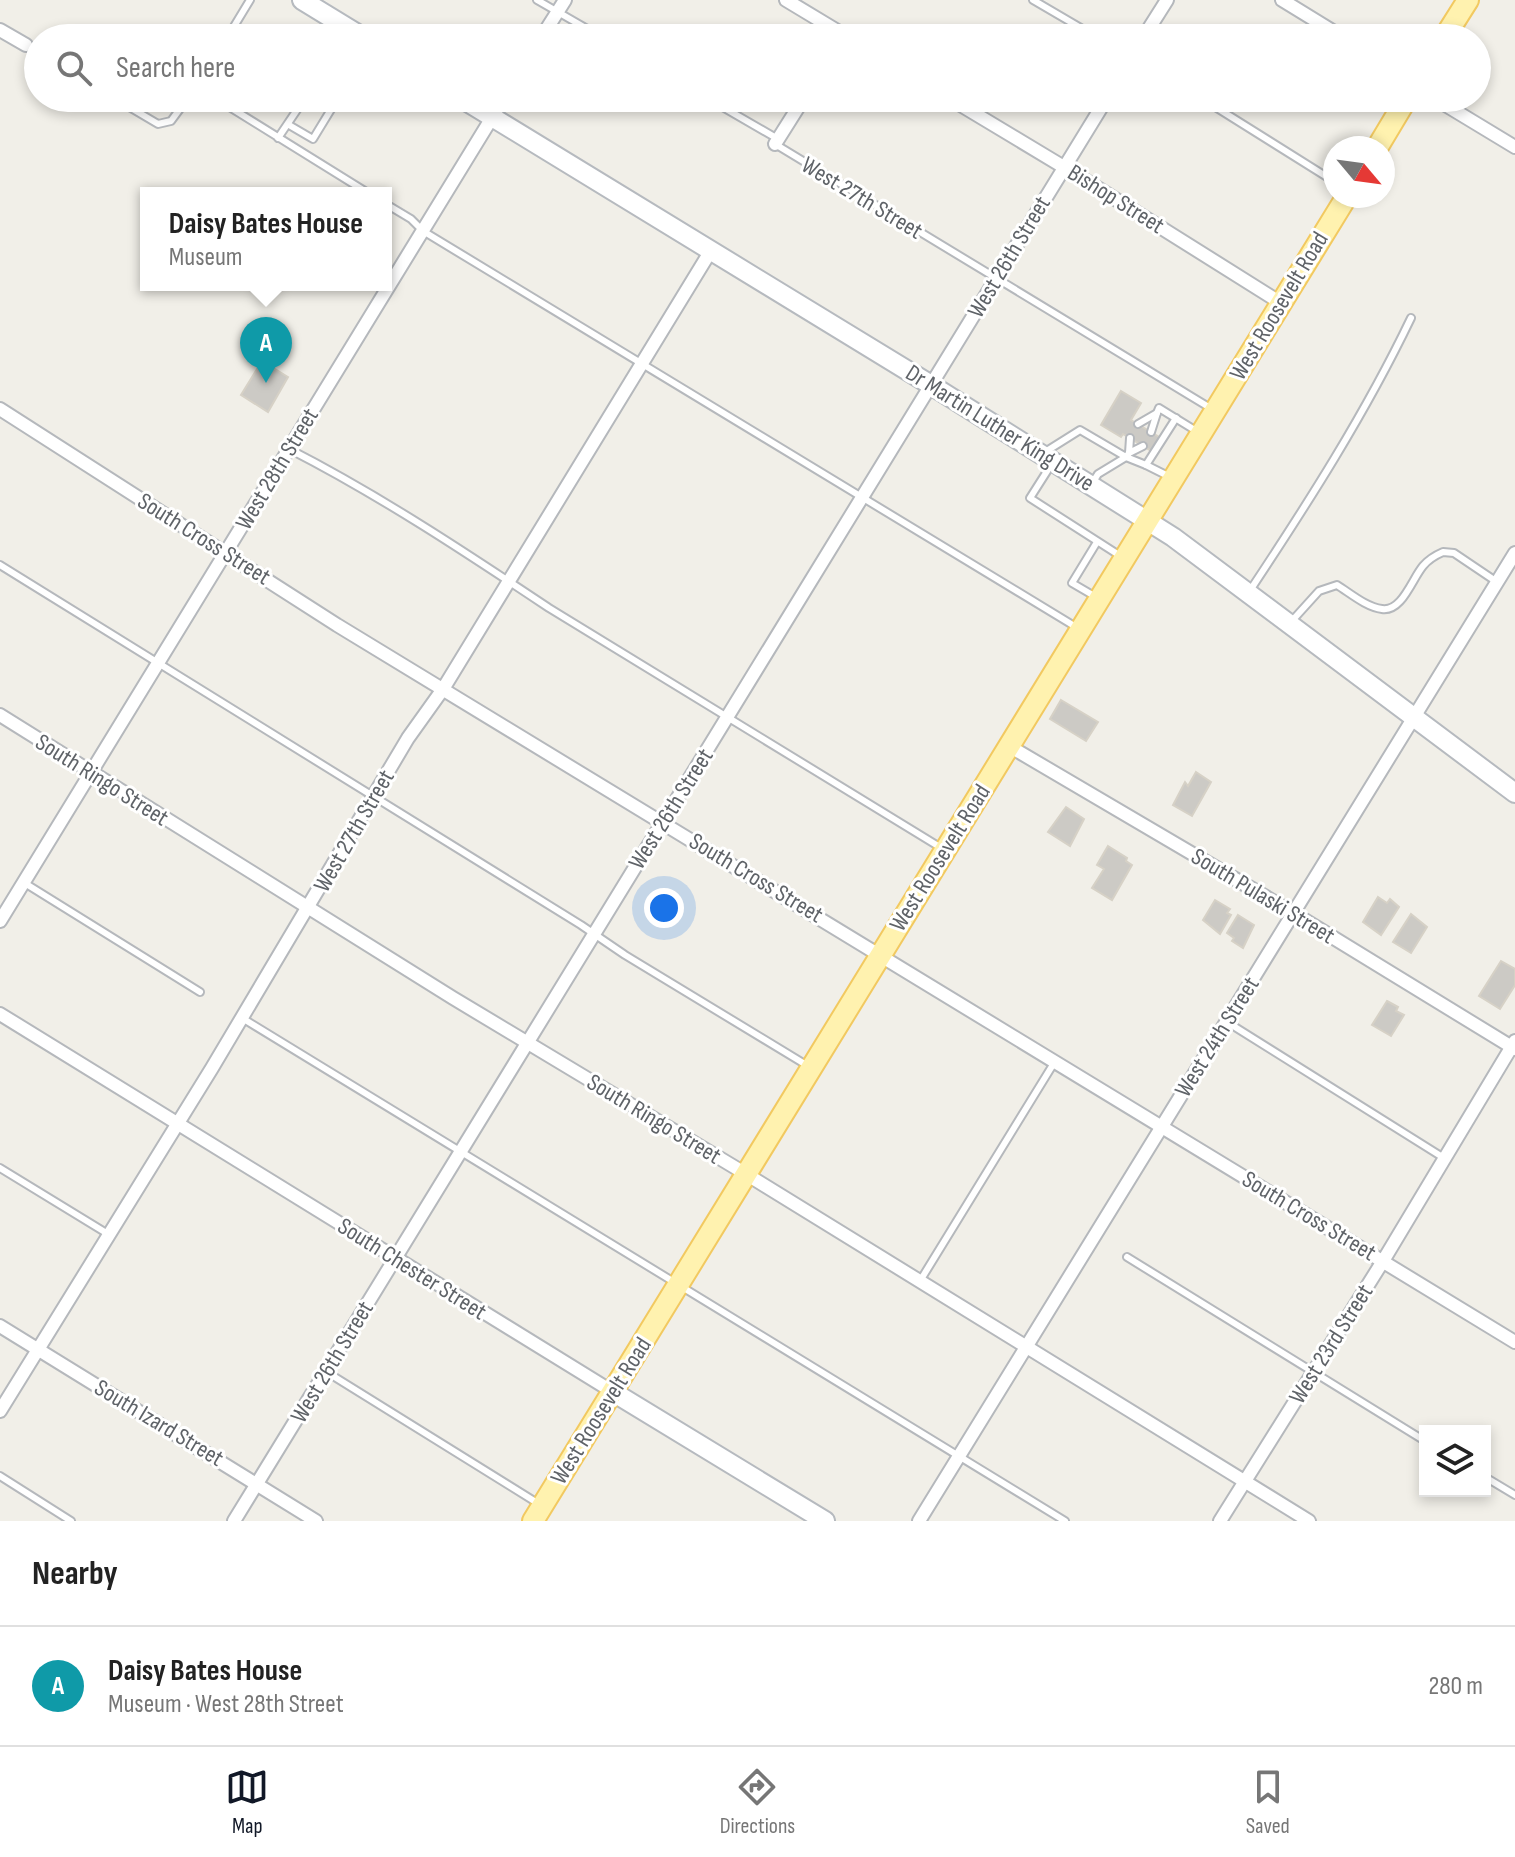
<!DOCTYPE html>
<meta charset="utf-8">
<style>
:root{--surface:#fff;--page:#f2f2f2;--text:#222;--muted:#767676;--line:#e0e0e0;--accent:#111827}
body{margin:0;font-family:"Sofia Sans Condensed",sans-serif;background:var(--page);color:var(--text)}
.controls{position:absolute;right:24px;bottom:24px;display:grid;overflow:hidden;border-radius:0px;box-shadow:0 4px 12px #0003}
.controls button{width:72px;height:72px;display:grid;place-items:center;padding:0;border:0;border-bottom:2px solid var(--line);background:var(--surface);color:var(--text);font:40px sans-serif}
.compass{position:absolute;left:1323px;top:136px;width:72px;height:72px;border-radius:50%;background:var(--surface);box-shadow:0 4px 12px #0003;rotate:119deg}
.you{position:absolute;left:664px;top:908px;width:28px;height:28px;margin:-20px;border:6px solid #fff;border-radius:50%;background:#1a73e8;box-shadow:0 0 0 12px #1a73e833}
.badge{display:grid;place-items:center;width:52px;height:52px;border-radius:50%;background:var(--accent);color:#fff;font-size:26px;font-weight:700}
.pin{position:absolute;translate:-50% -66px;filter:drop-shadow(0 2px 4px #0008)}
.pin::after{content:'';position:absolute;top:42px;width:28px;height:24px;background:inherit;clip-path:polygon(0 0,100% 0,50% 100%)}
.popup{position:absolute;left:140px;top:187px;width:252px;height:104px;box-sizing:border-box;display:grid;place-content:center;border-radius:0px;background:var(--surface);filter:drop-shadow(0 2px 6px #0005);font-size:26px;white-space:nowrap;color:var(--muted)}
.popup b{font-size:30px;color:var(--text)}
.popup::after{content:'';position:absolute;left:50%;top:100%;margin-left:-16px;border:16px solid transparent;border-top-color:var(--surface)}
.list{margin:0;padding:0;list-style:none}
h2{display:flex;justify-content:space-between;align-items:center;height:104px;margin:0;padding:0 32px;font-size:34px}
h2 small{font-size:26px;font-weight:400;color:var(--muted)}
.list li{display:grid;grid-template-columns:52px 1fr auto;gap:24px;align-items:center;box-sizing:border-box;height:120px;padding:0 32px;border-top:2px solid var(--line)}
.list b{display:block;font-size:30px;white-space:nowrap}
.list p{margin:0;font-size:26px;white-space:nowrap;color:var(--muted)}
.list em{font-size:26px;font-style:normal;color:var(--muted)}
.icon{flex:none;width:44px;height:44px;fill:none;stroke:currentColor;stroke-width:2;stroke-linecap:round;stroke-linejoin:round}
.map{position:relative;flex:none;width:1515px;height:1521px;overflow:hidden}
.search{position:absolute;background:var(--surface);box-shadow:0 4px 12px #0003;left:24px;right:24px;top:24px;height:88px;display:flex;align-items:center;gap:20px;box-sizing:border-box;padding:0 28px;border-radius:44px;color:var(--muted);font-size:30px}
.sheet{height:224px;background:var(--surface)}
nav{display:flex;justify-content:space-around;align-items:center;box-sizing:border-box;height:112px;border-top:2px solid var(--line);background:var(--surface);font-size:22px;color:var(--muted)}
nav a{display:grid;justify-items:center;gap:4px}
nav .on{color:var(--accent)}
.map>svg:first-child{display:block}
.building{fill:#cccac5;stroke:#d6d1c6;stroke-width:2}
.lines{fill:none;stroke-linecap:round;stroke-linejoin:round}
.lane-casing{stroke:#b5b8bc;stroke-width:10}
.street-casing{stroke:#b5b8bc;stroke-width:16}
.secondary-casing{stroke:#b6babf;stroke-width:22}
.primary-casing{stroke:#f2c960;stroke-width:24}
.lane{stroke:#fff;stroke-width:6}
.street{stroke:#fff;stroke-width:12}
.secondary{stroke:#fff;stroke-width:18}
.primary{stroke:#fff2af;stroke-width:20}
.labels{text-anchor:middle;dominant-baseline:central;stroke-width:6;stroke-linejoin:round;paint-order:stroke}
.street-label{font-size:24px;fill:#5f6368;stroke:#fff}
</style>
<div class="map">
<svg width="1515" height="1521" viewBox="0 0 1515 1521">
<rect width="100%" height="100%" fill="#f1efe8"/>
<g class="building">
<path d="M262,361L288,377L268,412L241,395Z"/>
<path d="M1121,391L1141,403L1131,420L1161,438L1153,452L1123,434L1121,437L1101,425Z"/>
<path d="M1061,700L1098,722L1086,741L1050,719Z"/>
<path d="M1196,772L1211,782L1192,816L1173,805L1185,782L1188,786Z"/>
<path d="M1066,807L1084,819L1070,846L1048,832Z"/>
<path d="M1108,846L1127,858L1126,861L1132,865L1112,900L1092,888L1104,869L1097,865Z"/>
<path d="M1378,897L1387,903L1390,899L1399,907L1381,935L1363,922Z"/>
<path d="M1215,900L1230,909L1227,913L1231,915L1220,934L1203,920Z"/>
<path d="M1411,914L1427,927L1411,953L1393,942Z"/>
<path d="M1238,915L1254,925L1243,948L1232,941L1234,938L1227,933Z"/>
<path d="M1501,961L1515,969V985L1500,1009L1479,996Z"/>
<path d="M1387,1001L1398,1007L1396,1011L1404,1015L1391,1036L1372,1025Z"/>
</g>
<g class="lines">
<defs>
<g id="lane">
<path d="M537,0L603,38"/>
<path d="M1033,0L1098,38"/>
<path d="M227,38L250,0"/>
<path d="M114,98L158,124L171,121L188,98"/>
<path d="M215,98L368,193"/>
<path d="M707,98L778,139"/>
<path d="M1201,98L1335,182"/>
<path d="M289,125L313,139L338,98"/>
<path d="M278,138L305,98"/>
<path d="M775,144L1212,409"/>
<path d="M386,204L411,219L423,231L1076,627"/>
<path d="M1138,424L1157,413L1159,408L1198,432"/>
<path d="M1151,432L1157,413"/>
<path d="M1130,438L1129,453L1143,446"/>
<path d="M289,449C379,495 465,552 549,608L943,849"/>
<path d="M1045,452L1080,430L1126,457L1146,465L1176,418"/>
<path d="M1051,465L1030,498L1122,557"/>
<path d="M1146,465L1172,478"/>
<path d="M1093,482L1098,474L1126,457L1129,453"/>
<path d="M0,565L581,925L625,955L808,1066"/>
<path d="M1249,592C1308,503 1365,414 1411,318"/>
<path d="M1096,597L1072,583L1097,542"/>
<path d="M1290,623L1319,591L1337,585C1350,593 1366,607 1382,609C1402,612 1412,579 1423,566C1428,560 1436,555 1443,552L1454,553L1497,582"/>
<path d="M23,882L200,992"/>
<path d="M242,1018L1065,1521"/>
<path d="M1227,1022L1444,1158"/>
<path d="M0,1168L108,1234"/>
<path d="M1127,1257L1425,1441"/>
<path d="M920,1281L1054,1063"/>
<path d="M325,1371L539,1504"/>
<path d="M0,1476L71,1521"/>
<path d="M1485,1477L1515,1495"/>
</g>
<g id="street">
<path d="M786,0L849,38"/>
<path d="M1282,0L1344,38"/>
<path d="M0,30L26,45"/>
<path d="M541,38L565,0"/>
<path d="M1143,38L1167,0"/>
<path d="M949,98L1077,175L1281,303"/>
<path d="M1434,98L1515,147"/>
<path d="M775,144L804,98"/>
<path d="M0,409L337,625L1515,1342"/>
<path d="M0,715L453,998L746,1174L1309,1521"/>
<path d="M1009,746L1293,913L1515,1049"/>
<path d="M0,921L504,98"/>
<path d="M0,1014L613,1392"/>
<path d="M0,1326L316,1521"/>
<path d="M0,1411L212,1068L408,738L443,689L710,252"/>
<path d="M234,1521L1107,98"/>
<path d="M919,1521L1515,553"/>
<path d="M1220,1521L1383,1261L1515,1041"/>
</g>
<g id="secondary">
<path d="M302,0L364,38"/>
<path d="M461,98L931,385L1173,537L1515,793"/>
<path d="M613,1392L825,1521"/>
</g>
<g id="primary">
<path d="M1444,38L1468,0"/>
<path d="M1377,148L1407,98"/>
<path d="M533,1521L1347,196"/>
</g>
</defs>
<use href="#lane" class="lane-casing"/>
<use href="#street" class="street-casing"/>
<use href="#secondary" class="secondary-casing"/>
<use href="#primary" class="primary-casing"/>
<use href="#lane" class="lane"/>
<use href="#street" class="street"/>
<use href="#secondary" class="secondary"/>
<use href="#primary" class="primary"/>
</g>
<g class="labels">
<g class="street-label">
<text transform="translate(862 198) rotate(31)">West 27th Street</text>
<text transform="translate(1116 199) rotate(32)">Bishop Street</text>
<text transform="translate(1009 257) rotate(-59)">West 26th Street</text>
<text transform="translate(1279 306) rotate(-59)">West Roosevelt Road</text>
<text transform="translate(1000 428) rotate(32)">Dr Martin Luther King Drive</text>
<text transform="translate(277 469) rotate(-59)">West 28th Street</text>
<text transform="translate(204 539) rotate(32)">South Cross Street</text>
<text transform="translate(102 780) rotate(32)">South Ringo Street</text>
<text transform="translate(671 809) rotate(-58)">West 26th Street</text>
<text transform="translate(354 831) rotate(-60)">West 27th Street</text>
<text transform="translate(940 858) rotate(-58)">West Roosevelt Road</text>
<text transform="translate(756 878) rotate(31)">South Cross Street</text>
<text transform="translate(1263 896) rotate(31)">South Pulaski Street</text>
<text transform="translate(1217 1037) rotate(-58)">West 24th Street</text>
<text transform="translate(654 1119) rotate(31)">South Ringo Street</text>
<text transform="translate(1309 1216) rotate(31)">South Cross Street</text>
<text transform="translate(412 1269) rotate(32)">South Chester Street</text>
<text transform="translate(1331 1344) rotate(-58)">West 23rd Street</text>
<text transform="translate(332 1362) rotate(-59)">West 26th Street</text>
<text transform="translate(601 1411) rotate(-58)">West Roosevelt Road</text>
<text transform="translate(159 1423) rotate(31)">South Izard Street</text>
</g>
</g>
</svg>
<div class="controls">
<button><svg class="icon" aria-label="layers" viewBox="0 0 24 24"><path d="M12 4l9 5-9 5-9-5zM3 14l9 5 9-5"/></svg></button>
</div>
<svg class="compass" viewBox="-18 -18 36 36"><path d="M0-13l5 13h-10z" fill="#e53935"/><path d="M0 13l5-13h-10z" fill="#767676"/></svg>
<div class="you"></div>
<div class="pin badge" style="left:266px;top:383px;background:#0f9aa8">A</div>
<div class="popup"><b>Daisy Bates House</b>Museum</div>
<div class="search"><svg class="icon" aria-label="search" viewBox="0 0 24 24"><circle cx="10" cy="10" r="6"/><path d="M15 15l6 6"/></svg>Search here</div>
</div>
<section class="sheet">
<h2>Nearby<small></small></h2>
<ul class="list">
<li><span class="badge" style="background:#0f9aa8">A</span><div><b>Daisy Bates House</b><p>Museum · West 28th Street</p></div><em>280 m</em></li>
</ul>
</section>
<nav>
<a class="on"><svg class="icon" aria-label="map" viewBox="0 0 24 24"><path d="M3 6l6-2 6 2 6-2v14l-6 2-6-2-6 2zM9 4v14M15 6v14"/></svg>Map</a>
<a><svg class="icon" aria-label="directions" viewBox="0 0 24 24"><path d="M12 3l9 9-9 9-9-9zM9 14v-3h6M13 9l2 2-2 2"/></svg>Directions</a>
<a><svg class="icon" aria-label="saved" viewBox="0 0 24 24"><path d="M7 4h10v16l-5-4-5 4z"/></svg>Saved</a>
</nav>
